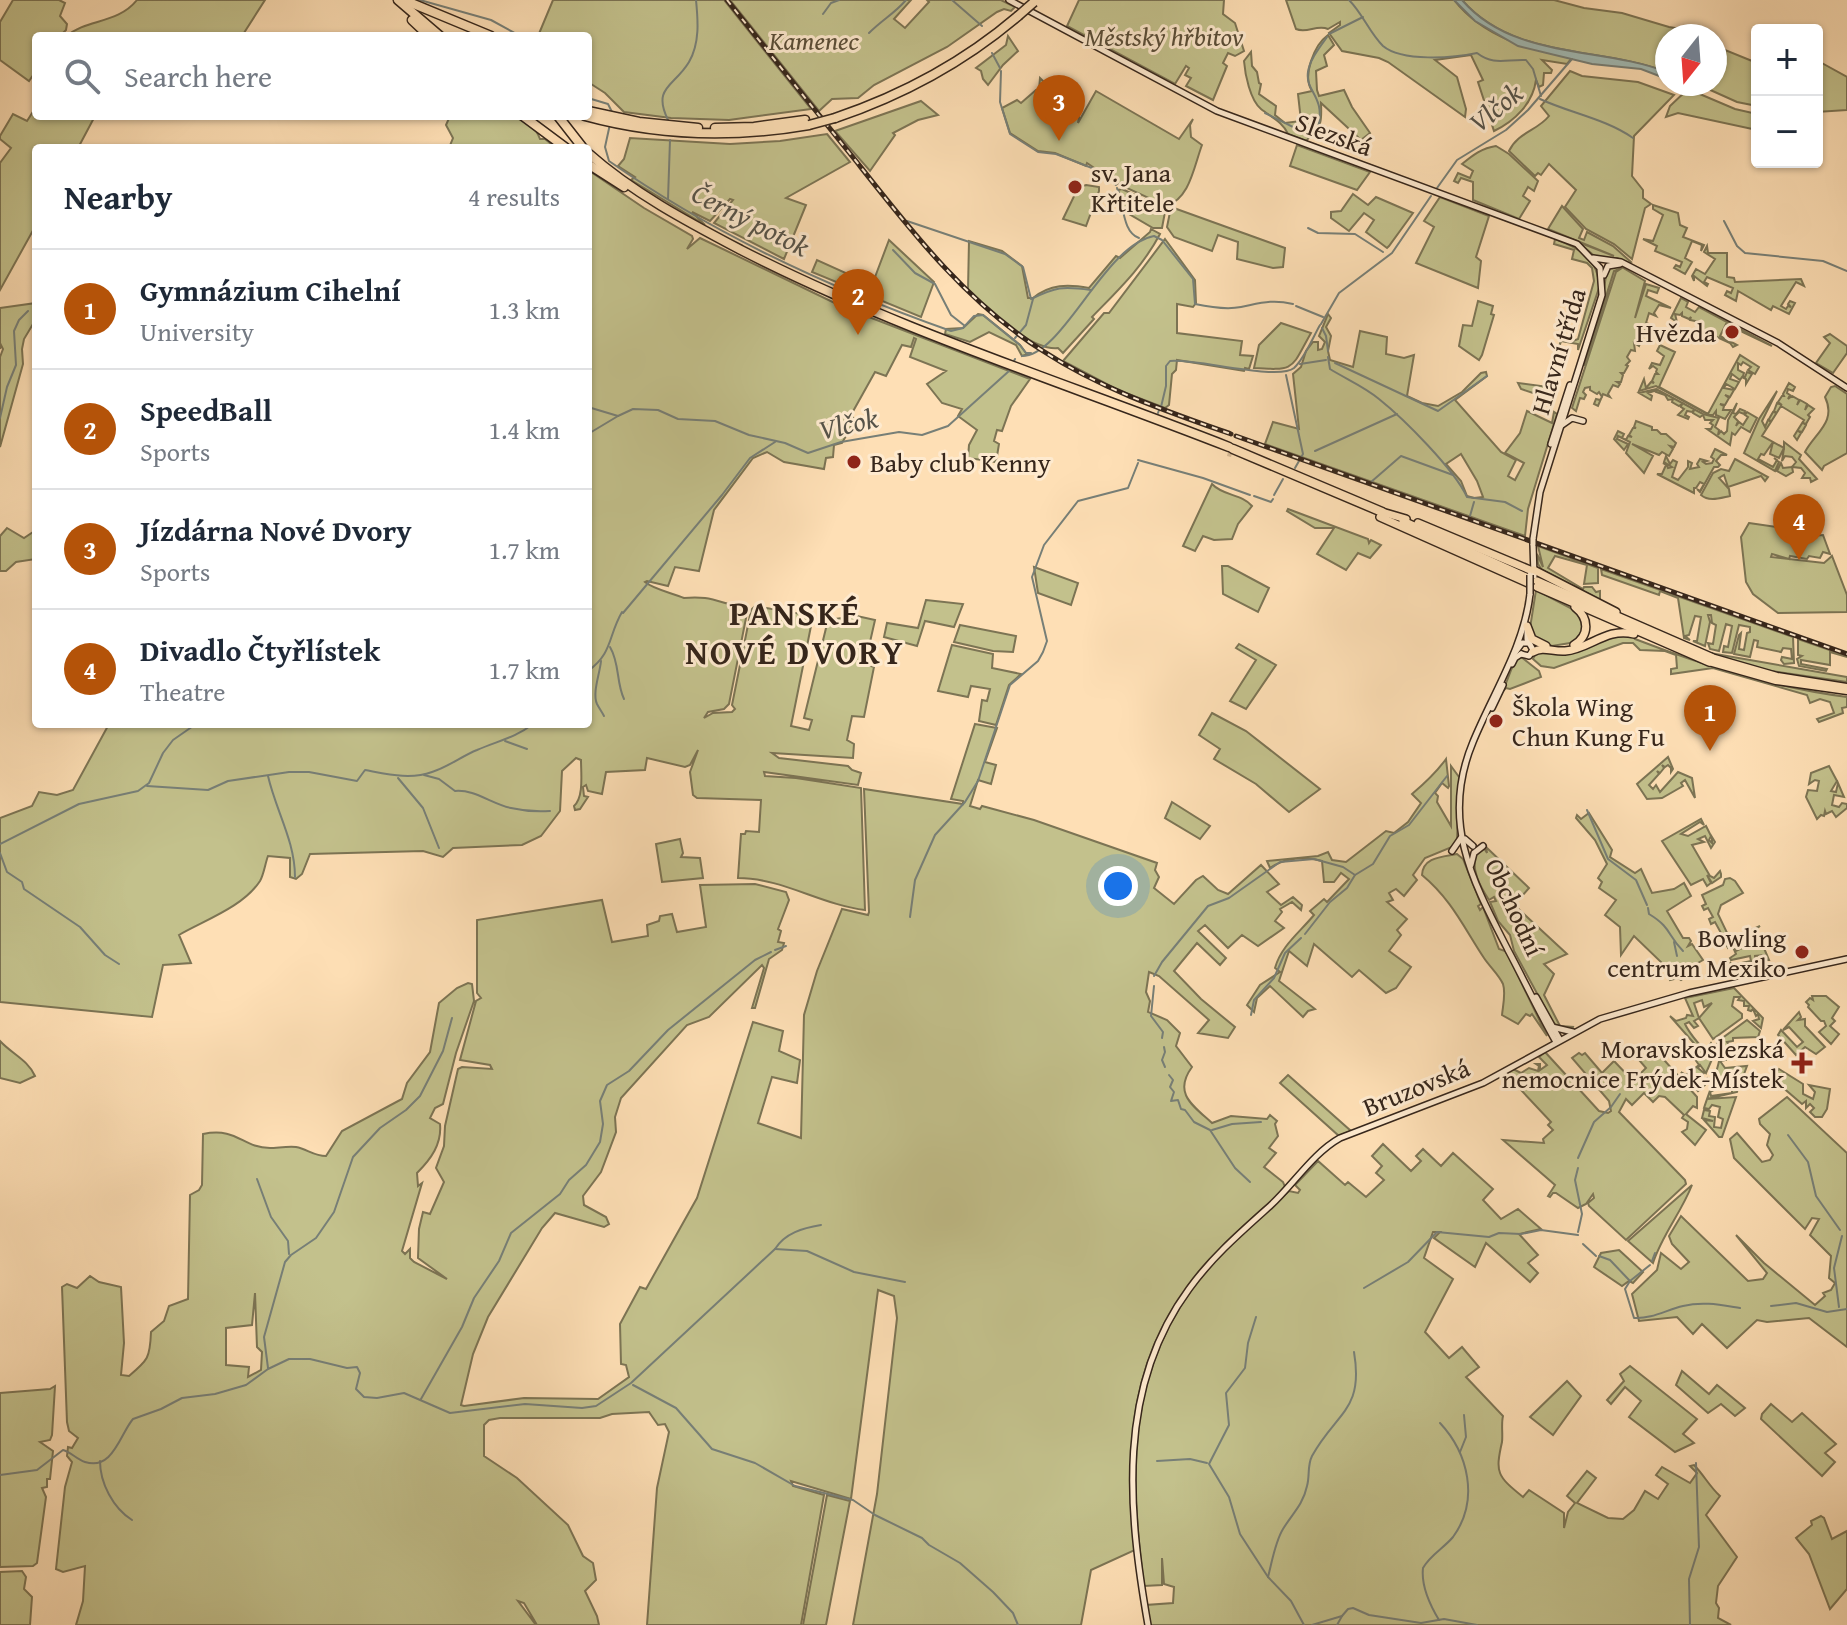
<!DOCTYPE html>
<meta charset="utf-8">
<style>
:root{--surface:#fff;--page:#f2f2f3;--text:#1f2937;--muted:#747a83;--line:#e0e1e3;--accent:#b45309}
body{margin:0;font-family:"Gentium Book Plus",serif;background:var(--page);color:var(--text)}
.controls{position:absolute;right:24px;top:24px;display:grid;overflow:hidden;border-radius:8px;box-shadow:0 2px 6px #0004}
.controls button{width:72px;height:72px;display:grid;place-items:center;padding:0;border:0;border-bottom:2px solid var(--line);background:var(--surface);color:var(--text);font:40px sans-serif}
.compass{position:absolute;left:1655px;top:24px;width:72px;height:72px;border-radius:50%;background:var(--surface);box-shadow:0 2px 6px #0004;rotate:197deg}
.you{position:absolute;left:1118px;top:886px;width:28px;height:28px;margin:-20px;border:6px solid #fff;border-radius:50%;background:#1a73e8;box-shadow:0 0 0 12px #1a73e833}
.badge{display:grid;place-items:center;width:52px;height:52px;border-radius:50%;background:var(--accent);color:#fff;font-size:26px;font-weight:700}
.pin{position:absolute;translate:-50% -66px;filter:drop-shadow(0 2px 4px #0008)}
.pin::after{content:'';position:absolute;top:42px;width:28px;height:24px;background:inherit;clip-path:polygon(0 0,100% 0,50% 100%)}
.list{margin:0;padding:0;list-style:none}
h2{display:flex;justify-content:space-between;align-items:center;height:104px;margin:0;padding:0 32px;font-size:34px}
h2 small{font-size:26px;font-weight:400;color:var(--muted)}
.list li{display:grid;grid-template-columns:52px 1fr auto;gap:24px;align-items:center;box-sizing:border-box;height:120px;padding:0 32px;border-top:2px solid var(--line)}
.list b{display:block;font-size:30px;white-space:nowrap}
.list p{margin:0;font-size:26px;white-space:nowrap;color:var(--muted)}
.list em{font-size:26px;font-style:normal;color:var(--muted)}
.icon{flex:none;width:44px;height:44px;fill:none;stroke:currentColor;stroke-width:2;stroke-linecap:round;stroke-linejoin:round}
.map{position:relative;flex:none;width:1847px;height:1625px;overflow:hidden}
.search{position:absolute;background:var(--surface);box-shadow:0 2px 6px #0004;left:32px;top:32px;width:560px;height:88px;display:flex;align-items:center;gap:20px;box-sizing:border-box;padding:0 28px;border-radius:8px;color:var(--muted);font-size:30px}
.panel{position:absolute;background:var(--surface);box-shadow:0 2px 6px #0004;left:32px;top:144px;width:560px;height:584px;border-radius:8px}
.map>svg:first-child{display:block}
.green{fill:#c3c18c;stroke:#7c7454;stroke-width:2;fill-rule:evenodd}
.water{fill:#a2bbb5;stroke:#777f77;stroke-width:2}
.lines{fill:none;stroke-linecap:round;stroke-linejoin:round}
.stream{stroke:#777f77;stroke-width:2}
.motorway-tunnel{stroke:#d6ba96;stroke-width:8;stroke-dasharray:8 4;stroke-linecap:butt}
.secondary-casing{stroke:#36261b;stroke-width:8}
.primary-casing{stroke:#36261b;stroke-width:9}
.trunk-casing{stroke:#36261b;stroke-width:10}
.motorway-casing{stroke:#36261b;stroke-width:11}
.secondary{stroke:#feeacf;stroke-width:5}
.primary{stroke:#fedfb5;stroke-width:6}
.trunk{stroke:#fedfb5;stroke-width:7}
.motorway{stroke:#fedfb5;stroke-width:8}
.rail-casing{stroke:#36261b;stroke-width:5}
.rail{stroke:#feeacf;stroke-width:2;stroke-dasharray:6;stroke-linecap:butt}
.secondary-bridge-casing{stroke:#36261b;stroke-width:8;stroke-linecap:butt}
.motorway-bridge-casing{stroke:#36261b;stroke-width:11;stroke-linecap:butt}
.secondary-bridge{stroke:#feeacf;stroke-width:5}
.motorway-bridge{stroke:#fedfb5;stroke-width:8}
.poi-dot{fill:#8f2418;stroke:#feeacf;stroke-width:3}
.labels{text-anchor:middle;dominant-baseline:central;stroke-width:6;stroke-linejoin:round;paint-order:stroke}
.park-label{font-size:26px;font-style:italic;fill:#594d37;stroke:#feeacf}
.street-label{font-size:26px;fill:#36261b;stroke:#feeacf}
.poi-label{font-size:26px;fill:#36261b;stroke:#feeacf;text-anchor:start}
.water-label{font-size:28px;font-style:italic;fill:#565349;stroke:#feeacf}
.district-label{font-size:34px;font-weight:bold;letter-spacing:2px;fill:#36261b;stroke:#feeacf}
</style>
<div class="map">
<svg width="1847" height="1625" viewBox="0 0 1847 1625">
<rect width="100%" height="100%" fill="#fedfb5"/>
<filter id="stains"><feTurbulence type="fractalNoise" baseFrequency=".0025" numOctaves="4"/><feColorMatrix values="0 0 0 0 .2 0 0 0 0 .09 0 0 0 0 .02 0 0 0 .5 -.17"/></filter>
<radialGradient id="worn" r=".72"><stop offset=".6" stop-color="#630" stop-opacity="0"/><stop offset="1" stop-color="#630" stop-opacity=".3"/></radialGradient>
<g class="green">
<path d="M13,0H59L65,3L60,16L67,24L66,30L60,36H36V71L29,81L0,60V22Z"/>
<path d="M137,0H265L242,36H67C86,19 118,24 137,0Z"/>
<path d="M553,0H724L811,109L729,120L671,118L624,112L605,93L588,82V36H538Z"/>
<path d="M730,0H911L894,19L905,28L929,2L927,0H1001L1015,7L1011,11L1004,9L997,12L947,47L874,85L858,98L832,99L819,111Z"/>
<path d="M1079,0H1224L1223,14L1235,23L1244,51L1235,56L1228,53L1223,63L1227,66L1213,100L1186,86L1191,78L1185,75L1189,68L1186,66L1175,84L1067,26Z"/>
<path d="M1286,0H1454C1484,38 1527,48 1572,58L1567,64L1542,60L1552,70L1551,73H1544L1543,85L1539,87L1536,80C1533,103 1515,121 1494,131L1478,82L1483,80L1471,55L1435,60L1457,77L1466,109L1465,117L1388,62L1379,58L1342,51L1329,33L1340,25V22L1328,29C1317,24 1307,34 1296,29Z"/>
<path d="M1462,0H1554L1584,8L1622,13L1669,27L1693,31L1700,28L1703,36H1667V72C1600,46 1514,60 1462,0Z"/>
<path d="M1328,35L1334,45L1324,55L1327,66L1316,71L1317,90L1319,96L1344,90L1352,107L1370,133L1361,140L1321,103C1322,126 1321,124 1306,141L1288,134C1283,122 1271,117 1261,109C1250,100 1245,74 1244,61L1251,52L1252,66L1257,72L1259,83L1261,84L1259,94L1276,106L1275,115L1285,123L1301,121L1298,94L1312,91C1302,76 1314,45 1328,35Z"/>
<path d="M1008,36L1018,51L1003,65L988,85L983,79L981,71L976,68L1006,45Z"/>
<path d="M1715,43L1721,45L1720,48L1757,63V106L1737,102L1697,84H1715Z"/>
<path d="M1820,62L1847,77V110L1817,112V71Z"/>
<path d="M1570,71L1582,76L1638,82L1674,95L1634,136L1632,176L1643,190V198L1651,204L1645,208L1632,259L1614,244L1586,229L1565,207L1576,190L1549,164L1541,175L1538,173L1535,176L1509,151C1518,132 1537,131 1549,116L1541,106Z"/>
<path d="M1040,78L1079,117L1078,123L1096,91L1179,139L1193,119L1190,125L1191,137L1202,145C1194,166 1190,199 1166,206L1118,184L1087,163L1086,166L1055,153L1038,151L1010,133L1002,108L1017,100L1021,103L1036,90H1039Z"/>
<path d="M1688,89L1735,109L1757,114V130L1678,113L1666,117L1670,106Z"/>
<path d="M921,101L938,115L918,120L893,133L895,135L870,171L835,131Z"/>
<path d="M36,107V116H95L78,148H36V225L0,290V163L11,148L0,139V136L13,114L27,121Z"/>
<path d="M450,116C479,116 529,107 540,139H545L556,148H449L453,138L446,125Z"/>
<path d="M827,134L850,162L786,198L806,205L784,259L714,223L733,200L730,199L710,221L692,212L705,225L631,180L635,177L618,166L624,159L630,138L730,144L780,141Z"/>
<path d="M1297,145L1370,172L1357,190L1293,167L1290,166Z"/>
<path d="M1496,146L1509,154L1538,181L1534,191L1528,187L1523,196L1530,201L1519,219L1473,200V182L1461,178L1458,183L1454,181L1458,173L1470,178L1473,171L1462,164C1473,155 1482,148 1496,146Z"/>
<path d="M588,170L644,208L692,236L693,239L687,249L700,238L843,307L1030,379L1011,406L1002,431L997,430L994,441L999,444L996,462L968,458L969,445L977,430L958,416L962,409L942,403L927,384L946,371L910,357L916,339L914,338L911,347L902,345L886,376L875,372L851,415L855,420L842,443L834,445L833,457L826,458L824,469L784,462L767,452L753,458L714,510L699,571L675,567L668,586L647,581L645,582C653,589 672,593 684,598C703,596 711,599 729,604C737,606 741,604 748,608L729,704L724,709L708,712L704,718L713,713L732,712L735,709L732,705L751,610L755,606L813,616L791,726L809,730L812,720L804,718L828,620L857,616L875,620L865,664L874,667L864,717L852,716L847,740L854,744L853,758L772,753L779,758L848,766L852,770L861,773L858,785L764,772L765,776L796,778L861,788L865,910C822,905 782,878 738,878L741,834H745L746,831L759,832L761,800L697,798L693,795L690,772L698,750L690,765L685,767L647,758L645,770L606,772L602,794L588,791L586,785L583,787L584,796L588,797L580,809L575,810L574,806C584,797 581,774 581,760L576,758L562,771L560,811L541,836L522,845L453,848L443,857L423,851L310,854L302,874L296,879L290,877V858L268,856C265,864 264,874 260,881C243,907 205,920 179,935L191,963L163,965L152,1017L0,1002V818L32,806L39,792L57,795L73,790L109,724H588Z"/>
<path d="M1086,185L1099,187V191L1086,226L1063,219L1078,188Z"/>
<path d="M1122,189L1163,208L1165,212L1162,228H1153L1124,211L1118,190Z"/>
<path d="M1353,194L1368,205L1376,197L1413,213L1389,246L1387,248L1366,232L1374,220L1364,213L1349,231L1331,218V212L1341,211Z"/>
<path d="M1440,197L1489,216L1476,257L1481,261L1478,288L1416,263L1434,227L1424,221Z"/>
<path d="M1653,205L1678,213L1680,225L1687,228L1683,237L1704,245L1701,251L1702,245L1692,241L1685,258L1692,262L1685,274L1674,268L1676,265L1680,267L1682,262L1655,251L1657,246L1643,239L1653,241L1663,215L1653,209Z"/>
<path d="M1562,206L1583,229L1579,238L1584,240L1587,232L1613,246L1631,262L1629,263L1617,258L1598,259L1578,242L1614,256L1548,229Z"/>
<path d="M1171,207L1285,248L1283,267L1273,268L1237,259L1238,242L1218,235L1212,251L1174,237L1167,227Z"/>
<path d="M1151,229L1160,234C1142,268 1118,290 1092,317L1094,319L1063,353L1058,348C1030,351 989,309 968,290L969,241L1002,251L1022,266L1028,298H1033C1050,284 1068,284 1089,288L1116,256L1120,258L1150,232Z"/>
<path d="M1165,239L1195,280L1196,303L1193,307L1177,304V333L1242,341L1240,355L1253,356L1249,369L1245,368L1244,371L1177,360L1176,370L1172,374L1169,405L1165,408L1118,390L1063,361L1104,313H1109Z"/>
<path d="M1555,239C1580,248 1599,259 1599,288L1578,350V344L1561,341L1547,390L1549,392L1545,397L1521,389L1518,383L1548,387L1561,340L1571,342L1578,339L1594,281L1592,268L1587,263L1572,259L1574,250L1554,244Z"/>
<path d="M889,240L934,282L921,317L812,272L817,260L872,285Z"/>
<path d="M1707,246L1708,253H1727V277L1734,278L1735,282L1801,279L1804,286L1796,282L1781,306L1786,309L1788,306L1791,307L1788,304L1790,301L1795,303L1789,314L1773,306L1771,310L1738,291L1736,301L1725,295L1727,291L1731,293L1733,288L1707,277L1704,282L1708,284L1707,286L1694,276V281L1692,276L1696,269L1705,274L1715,259L1704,252Z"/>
<path d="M1620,266L1645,281L1635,318L1646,284L1659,288L1657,293L1648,290L1646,296L1671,308L1659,305L1654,313L1656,316L1649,313L1646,323L1649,324L1647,328L1642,326L1646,329L1643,337L1638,335L1642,338L1639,346L1634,343L1635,351L1631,350L1627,357L1630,361L1626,365L1628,366L1624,373H1621L1623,375L1621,382H1617L1620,384L1618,387L1613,385L1608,394L1610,397L1603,394L1598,406L1594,404L1596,399L1600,400L1602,397L1599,392L1597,394L1590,390V387L1585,388L1583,392L1586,395L1584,399L1580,398L1576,411L1572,408L1616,272L1622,268L1614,271L1584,366L1602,304L1606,275L1609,268Z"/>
<path d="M1681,298L1688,302L1686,307L1695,312L1699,307L1772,346L1726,324L1720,336L1737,345L1733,347L1730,343L1710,334L1709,331H1695L1703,326L1700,322L1690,320L1691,317L1689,319L1682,316V313L1680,315L1675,314L1677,322L1671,318Z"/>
<path d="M1478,301L1493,306L1491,314L1494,315L1482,355L1479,360L1459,346L1463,325L1472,326Z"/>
<path d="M36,303V319L24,339L22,349L23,364L0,447V357L3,349L1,345L0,349V308Z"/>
<path d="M978,314L983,315L1020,345L1026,353H1031L1022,356L1016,345L989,332L970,342L945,334L946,329L963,328Z"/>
<path d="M1328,314L1331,318L1326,327L1331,336L1328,351L1330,360L1353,367L1360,331L1387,337L1386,354L1404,358L1414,355L1407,396L1422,403L1438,406L1462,392L1481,373L1486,372L1487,376L1455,400L1501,452L1516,460L1508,476L1515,480L1524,463L1505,453L1520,433L1527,411L1552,423L1554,412L1557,414L1528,509L1525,536L1265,444L1273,422L1299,429L1293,374L1301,367L1306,351L1313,342H1318V350L1322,349L1325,342L1319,336ZM1461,454L1477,481L1483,497L1474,498L1467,496L1461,481L1446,464Z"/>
<path d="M1281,323L1311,333C1291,368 1297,371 1254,368L1259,345Z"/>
<path d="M1830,334L1847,346V353L1833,373L1816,363L1830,343L1824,337Z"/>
<path d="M1660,345L1675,352L1659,387L1708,414L1740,355L1759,367L1755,374L1748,370L1751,367L1743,362L1741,365L1738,363V370L1744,373L1743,376L1745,377L1747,372L1752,374L1746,384V379L1742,377L1740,380L1732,374L1730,379L1739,382L1735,389L1726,384L1724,388L1734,390L1730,397L1725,395L1729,398L1725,405L1720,404L1724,406L1723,410H1731L1725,419L1716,415V411L1713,415H1709L1656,386L1639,391L1644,379L1646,388L1651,382L1654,383L1652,381L1655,374H1658L1656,372L1657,369L1653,366L1649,369L1652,363L1660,365L1664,356L1657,351Z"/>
<path d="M1789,383L1795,387L1793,391L1788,389L1787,393L1790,395L1788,399L1792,396L1799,400L1797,405L1800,400L1807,404L1805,410L1808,405L1814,409L1808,415L1810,417L1806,424L1803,423L1806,425L1802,432L1798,431L1801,433L1797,440L1794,436L1804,420L1781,406L1762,436L1784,448V442L1801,455L1799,459L1817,479L1811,482L1810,478H1802L1805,473L1801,468L1792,467L1793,472L1786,476L1777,471L1781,463L1783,468L1792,467L1796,462L1792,457L1785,456L1782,461L1784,448L1779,458L1770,454L1773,442L1764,455L1761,454L1758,459L1773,467L1777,460L1774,458L1779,462L1775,471L1744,453L1759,419L1777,391L1762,421L1765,427L1768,420L1771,422L1769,419L1773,412L1777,413L1774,411L1777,403L1782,405L1778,402L1782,396H1784L1783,394Z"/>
<path d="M1835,386L1847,394V453L1824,466L1822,470L1805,452C1815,433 1837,422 1825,397L1831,387Z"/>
<path d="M1656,389L1703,414L1719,418L1715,427L1719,430L1718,435L1721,431L1724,434L1727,431L1728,420L1737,403L1733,413L1736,414L1740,409L1745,411L1744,414L1739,412L1734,417L1738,421L1736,426L1739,422L1743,425L1748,417L1745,415L1747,412L1757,418L1750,432L1741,427L1735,435L1732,433L1730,445L1707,429H1711L1713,425L1710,423L1713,420H1705L1703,415L1700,417L1693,413L1694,410L1692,412L1687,411L1685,415L1689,417L1688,419L1678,415L1684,409L1681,407L1682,404L1679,406L1672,402L1673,399L1668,400L1665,395L1656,392L1657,390L1648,393L1652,396L1651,400L1639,393Z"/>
<path d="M1636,421L1652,427V430H1657L1661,434H1666L1676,443L1674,447L1670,446L1673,449L1669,456L1662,452L1659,455L1632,444L1653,456L1644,473L1626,453L1630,442L1618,436L1617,439L1628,444L1624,450L1614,439L1618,431L1624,434L1622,438L1626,440L1628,436L1632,437L1629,435L1633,428H1636L1634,427Z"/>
<path d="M1715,449L1727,455H1721L1716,461L1720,465L1718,467H1714L1700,492L1697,489L1700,491L1704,484L1700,482L1696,488H1694V493L1657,474H1662L1666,465L1663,463L1667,465L1668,468L1672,467L1664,462L1666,456L1670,464L1673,460L1677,462L1672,477L1678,480L1688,467V461L1692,463L1690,469L1699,467L1697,464L1700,459L1707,461L1703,462L1706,464L1712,463L1714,459L1711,457Z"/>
<path d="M1735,459L1768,477L1765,481L1761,476L1728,487L1724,475L1719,478L1729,489L1730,496C1720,498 1709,502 1701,495L1713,473L1721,469L1729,471Z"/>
<path d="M1212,484C1223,496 1242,494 1252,506L1238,524L1232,539L1214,540L1203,536L1195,551L1183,546Z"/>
<path d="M1288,509L1368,539L1369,543L1371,540L1381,545L1370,558L1358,553L1346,570L1317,554L1334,528H1315L1287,511Z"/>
<path d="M1749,523L1811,532L1812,536L1823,535L1830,554L1823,552L1820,558L1809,556L1807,559L1790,556L1789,559L1772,554L1771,557L1824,563L1832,556L1847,595V612L1778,613L1753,594L1746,582L1741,537Z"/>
<path d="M7,528L24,538L36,530V559L16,562L6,571H0V536Z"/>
<path d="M1538,546L1598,568V583L1584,584L1587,565L1555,556L1548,568L1583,589L1584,587H1592L1596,592L1600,591V600L1542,570L1538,564L1537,554L1543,567Z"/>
<path d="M1222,566H1228L1269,588L1258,612L1223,594Z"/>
<path d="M1034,567L1078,583L1071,605L1038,593Z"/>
<path d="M1601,569L1793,637L1794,663L1784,664L1781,660L1782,657L1792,659L1791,649L1783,648L1781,652L1757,647L1758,641L1754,640L1750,657L1734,654L1739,635L1741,633L1739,649L1744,650L1747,633L1750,632V627L1739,625L1732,653L1723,652L1724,646L1728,647L1732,626L1726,624L1719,651L1710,649L1708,643L1713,644L1716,625L1712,623L1711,615H1708L1710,622L1705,646L1693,641H1697L1701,617L1695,616L1689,635L1685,636L1690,640L1684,638L1678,598L1660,591L1659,595L1602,575Z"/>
<path d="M1536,590L1580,613L1585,626L1576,642L1552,646L1535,639L1530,628Z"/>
<path d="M926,600L963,604L954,627L925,621L917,646L884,637L887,623L918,628Z"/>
<path d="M960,625L1016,636L1013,652L993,651L954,642Z"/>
<path d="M1620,634L1636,636L1635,639C1705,666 1772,687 1847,697V707L1842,708L1843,713L1819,722L1817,719L1834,713L1830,702L1820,699L1810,703L1807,695L1713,668L1671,674V669L1677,668L1676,655L1665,651L1640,650L1633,643H1623L1554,668L1541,666L1533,659L1536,652L1557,653Z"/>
<path d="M1798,639L1847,656V657L1830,652V665L1801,660V664L1827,669L1826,671L1799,666L1797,659L1802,656L1798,655Z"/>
<path d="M1239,644L1276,665L1246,709L1230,701L1256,660L1236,648Z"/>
<path d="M952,645L993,654L992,668L1021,674L1009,685L996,725L979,721L982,700L987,701L990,689L971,686L968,697L938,691Z"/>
<path d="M1710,653L1847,677V682L1764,670Z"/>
<path d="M1520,656L1539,671L1541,677L1510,689L1506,688L1503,691L1515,660Z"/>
<path d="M1212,713L1246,731L1320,789L1289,812L1256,784L1214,759L1220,749L1199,735Z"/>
<path d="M975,724L997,728L985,762L996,765L991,784L978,780L970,806L980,809L982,806L1034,820L1157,863L1155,870L1159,877L1154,888L1174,904L1196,880L1203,876L1218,890L1228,894L1261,865L1279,884L1267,892L1281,905L1293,897L1302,905L1301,910L1292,902L1280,909L1282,912L1275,921L1284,928L1258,946L1242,935L1228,948L1205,925L1198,931L1226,958L1220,965L1197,943L1174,971L1201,999L1235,1027L1228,1038L1198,1033L1209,1020L1159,976L1149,972L1146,992L1150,1001L1148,1012L1167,1020L1180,1033L1176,1046L1192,1067C1173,1093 1192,1105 1212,1123L1231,1116L1267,1119L1270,1115L1277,1121L1275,1124L1278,1136L1269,1148L1276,1153L1264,1167L1283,1182L1285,1187C1279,1197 1268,1204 1259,1212C1241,1229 1223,1245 1206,1263C1130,1348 1124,1443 1135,1550L1091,1570L1081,1625H853L877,1494L897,1318L894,1296L878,1290L851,1499L791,1481L793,1486L824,1495L801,1625H647L657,1488L669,1432L665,1424L658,1425L649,1412L612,1414L600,1418H500L489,1420L484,1425V1456L517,1478L568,1525L583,1556L593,1563L596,1580L585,1591L597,1616L599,1625H537L524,1603L518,1601L536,1625H76L83,1601L85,1566L63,1572L56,1569L65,1487L72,1462L67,1456L68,1447L72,1448L78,1438L69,1431L67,1422L62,1287L67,1284L77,1288L90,1276L99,1282L121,1287L124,1343L121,1375L129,1376C148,1360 150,1358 151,1332L164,1321L169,1306L188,1299L190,1195L199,1190L202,1185L203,1134C238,1127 242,1148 270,1148C277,1148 288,1146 296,1147C307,1149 314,1156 326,1156L342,1131L402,1099L407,1083L430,1052L439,1003L457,988L468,983L472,984L474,1001L456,1053L443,1104L435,1108L430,1118L440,1124C442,1144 431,1159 417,1173L418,1186L422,1183L402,1251L405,1254L410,1249V1258L414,1262L447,1279L418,1258L419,1229L423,1212L430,1214L444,1182L436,1168L444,1146L445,1126L458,1069L462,1067L492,1069L490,1065L460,1060L476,1001L481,998L477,993V920L602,900L612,942L648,936L647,925L659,921L660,916L672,914L677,932L706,927L700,885L755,884L786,892L789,900L778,929L781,931L778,942L784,943L782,950L769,959L755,1008H752L764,968L762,965L709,1017L687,1025L621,1098L615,1117L616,1132L601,1172L583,1196L584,1205L606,1217L609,1224L604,1227L555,1213L542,1228L488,1317L473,1354L461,1405L464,1406L524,1398L598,1399L629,1377L626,1365L621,1364L620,1324L640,1287L646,1289L697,1198L753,1022L783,1031L779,1051L800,1060L797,1083L772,1077L758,1123L801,1138L804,1015L817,971L842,909L868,915L869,912L864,789L963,804V801L951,799ZM255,1293L257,1347L262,1352L261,1370L248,1377L249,1367L226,1365V1328L252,1325Z"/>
<path d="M1668,757L1673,769L1671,772V768L1668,765L1665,767L1662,765L1664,768L1660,773L1657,771L1659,774L1649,785L1653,789L1656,785L1660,792L1678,772L1692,778L1695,798L1685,780L1681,783L1683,786L1662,798L1647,799L1637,784Z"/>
<path d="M1446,759L1449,786L1448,788L1442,783L1435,793L1438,796L1437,802L1451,826V766L1459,777L1457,841L1452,847L1425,858L1413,875L1417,880L1404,896L1396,889L1389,893L1393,900L1387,902L1407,919L1397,930L1401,935L1389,951L1411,967L1396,988L1386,993L1359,970L1352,977L1314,944L1307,966L1289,951L1279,981L1315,1009L1308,1011L1303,1017L1270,986L1257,998L1254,1012L1247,1005L1260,985L1280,972L1275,968C1281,946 1300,932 1314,915L1310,911L1324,899L1327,902L1349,879L1341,873L1334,882H1324L1322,861C1306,856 1284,858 1270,868L1267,861L1318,856L1328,852L1332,860L1346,862L1386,831L1394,833L1408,822L1421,803L1412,794C1425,783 1436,773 1446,759Z"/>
<path d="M1829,766L1837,781L1831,791L1836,792L1838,783L1844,797L1834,795L1832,805L1839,807L1842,803L1847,804V808L1836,817L1832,811L1826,814L1825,811L1824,816L1821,815L1817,819L1806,797L1808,790L1817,791L1819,781L1815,780L1809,784L1811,773Z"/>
<path d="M1172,802L1210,826L1200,839L1165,818Z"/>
<path d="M1589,813L1612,850L1610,857L1635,873L1641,869L1652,893L1674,889L1684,883L1691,896L1667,911L1683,938H1689L1691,941L1688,946L1692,944L1703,960L1684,971L1687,976L1681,980L1678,978L1670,980L1661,962L1634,936L1621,955L1620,927L1605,915L1616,900L1599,888L1602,882L1598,878L1607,864L1595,840L1576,818L1577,815L1581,819Z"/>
<path d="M1701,819L1704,825L1700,822L1681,834L1688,836L1706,826L1711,836L1709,840L1712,843V837L1715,842L1711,848L1705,836L1698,839L1704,842L1692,845L1710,876L1714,878L1720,871L1721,874V877L1712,883L1707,875L1711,883L1707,886L1703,879L1691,885L1662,841Z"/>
<path d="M680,839L683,853L681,857L700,858L703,878L662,882L656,844Z"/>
<path d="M1486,847L1529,888L1522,896L1519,894L1512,903L1567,954L1544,964L1554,974L1544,995L1560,1026L1573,1027L1572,1030L1556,1027L1553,1023L1514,951L1510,935L1498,921L1490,902L1496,901L1494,897L1489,900C1479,885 1472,871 1475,853L1484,848L1487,853Z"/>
<path d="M1457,854L1463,859L1481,904L1478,906L1480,910L1483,907L1499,949L1505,951L1509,957L1547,1036L1532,1014L1530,1016L1526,1014L1518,1024L1502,1015C1503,1005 1506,993 1503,984C1499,975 1490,967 1484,958C1464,928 1452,900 1422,875C1423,857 1442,857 1457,854Z"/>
<path d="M1730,878L1735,881L1743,893L1721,905L1718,914L1729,937L1739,936L1741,941L1734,943L1730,938L1736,951L1755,942L1751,930L1760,926L1756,929L1769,960H1765L1764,955L1755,956V962L1732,967L1730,962L1732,965L1751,961L1750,956L1731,960L1730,958L1736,954L1733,947L1728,948L1723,937L1719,939L1717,935L1721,933L1715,922L1711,924L1709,919L1713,917L1708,908L1704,910L1702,906L1706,904L1702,895L1723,885L1725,879Z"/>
<path d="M1734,988L1763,1018L1761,1028L1753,1021L1759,1019L1758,1014L1756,1016L1753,1009L1751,1011L1748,1010L1749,1006H1744V1001L1738,1000L1740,997H1734L1732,1006L1742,1014V1018L1713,1039L1699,1018L1712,1003L1704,1007L1702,1000L1694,1003L1699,1018L1694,1021L1698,1026L1694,1028L1689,1022L1685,1024C1689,1033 1704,1051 1711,1056L1714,1053L1709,1046L1711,1043L1716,1050L1706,1073L1700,1065L1698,1068L1704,1073L1698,1078L1693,1072L1689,1075L1699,1088L1706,1080L1705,1085L1698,1091L1681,1072L1686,1075L1699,1065L1692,1055L1699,1049L1670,1016L1676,1021L1686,1018L1687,1015L1693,1016L1685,998Z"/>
<path d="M1812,996H1826L1839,1007L1832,1018L1835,1021L1830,1026L1839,1034L1831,1044L1819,1032L1826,1026L1824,1021H1821L1808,1007L1809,1005L1806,1002L1810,998L1813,1000Z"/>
<path d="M1799,1012L1801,1017L1798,1020L1805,1019V1026L1825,1047L1816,1054L1805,1047L1796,1055L1778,1035L1781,1030L1797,1047L1803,1042L1789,1027L1783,1030Z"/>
<path d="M1747,1020L1760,1031L1758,1037L1733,1038V1041L1727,1042L1732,1050L1754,1048L1752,1053L1726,1057V1060L1720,1061L1725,1068L1747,1066L1741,1082L1714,1087V1090L1710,1092L1711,1096L1732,1093V1088L1729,1086L1739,1084L1737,1092L1707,1099L1736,1097L1722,1137H1719L1704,1120L1713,1121L1702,1118L1704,1110L1710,1111L1709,1116L1715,1117L1714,1127L1721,1128L1723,1119L1718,1117L1720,1107L1712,1105L1709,1109L1704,1108C1708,1095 1720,1066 1720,1054C1720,1050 1718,1046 1717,1042Z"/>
<path d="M0,1041C12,1054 28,1060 35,1076L20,1083L0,1078Z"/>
<path d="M1655,1048L1653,1054L1658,1053L1697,1097V1108L1693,1106L1686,1114L1706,1130L1695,1145L1682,1132L1687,1129L1688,1122L1682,1118L1684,1115L1665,1097L1659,1096L1653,1102L1644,1093L1632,1105L1626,1099L1619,1112L1685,1180L1686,1184L1626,1240L1589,1206L1588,1203L1594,1198L1593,1194L1586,1204L1578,1208L1556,1193H1553L1550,1197L1548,1196L1555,1185L1503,1140L1544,1143L1543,1139L1553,1130L1548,1125L1551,1122L1506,1074L1513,1069L1521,1073L1529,1068L1538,1071L1539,1066L1536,1064H1540V1070L1547,1065L1539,1057L1545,1052L1599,1111L1608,1113L1611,1111L1609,1101L1572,1058L1579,1053L1582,1055L1585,1053L1602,1073L1614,1061L1633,1081L1646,1068L1639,1060Z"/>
<path d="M1779,1069L1803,1084V1094L1813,1099L1815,1092L1809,1085L1830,1089L1827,1109L1822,1117H1815L1810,1112L1814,1108L1810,1104L1806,1108V1101L1802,1104L1774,1080L1771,1077Z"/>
<path d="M1288,1075L1351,1131L1339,1136L1280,1083Z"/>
<path d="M1787,1097L1847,1153V1347L1809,1318L1767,1322L1757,1320L1727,1348L1702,1324L1693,1334L1677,1317L1639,1321L1632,1294L1657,1270L1661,1253L1681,1269L1689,1262L1672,1244L1669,1236L1681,1216L1748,1281L1763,1279L1767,1273L1736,1235L1764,1263L1815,1305L1825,1296L1823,1293L1831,1290L1835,1283L1829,1278L1831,1256L1810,1235L1819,1219L1812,1218L1805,1229L1734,1158L1730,1139L1737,1133L1762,1162L1770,1160L1773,1155L1767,1145L1770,1134L1760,1124L1759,1119Z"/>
<path d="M1383,1144L1411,1171L1421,1161L1416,1156L1423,1149L1441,1166L1453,1153L1493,1189L1483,1200L1501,1219L1518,1209L1541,1229L1519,1234L1538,1255L1528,1263L1538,1273L1530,1282L1486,1243L1475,1267L1434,1238L1440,1232H1433L1424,1258L1453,1279L1425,1332L1449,1358L1462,1347L1479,1367L1466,1377L1503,1416C1501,1424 1503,1434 1502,1442C1495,1473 1497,1476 1523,1497L1529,1490L1564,1513V1528L1568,1512L1575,1503L1567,1496L1587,1471L1596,1478L1577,1503L1608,1518L1623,1519L1634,1510L1645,1491L1658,1499L1668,1484L1656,1475L1662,1467L1690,1483L1697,1473L1690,1466L1694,1465C1704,1475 1709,1486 1720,1496L1706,1515L1737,1557L1718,1586L1716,1603L1719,1608L1718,1618L1731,1625H1150L1146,1605L1173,1603L1174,1587L1164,1584L1162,1558V1585L1144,1586C1129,1471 1126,1367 1205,1272C1229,1242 1260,1217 1289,1191L1298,1193L1300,1190L1295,1185L1318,1161L1345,1185L1348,1182L1366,1197L1384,1180L1376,1173L1382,1166L1372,1156Z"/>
<path d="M1692,1185C1681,1213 1662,1235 1653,1263L1628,1241Z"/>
<path d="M1619,1250L1643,1272L1633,1283L1629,1281L1622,1286L1594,1267L1601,1253Z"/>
<path d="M1630,1366L1697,1419L1683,1434L1694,1443L1675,1452L1629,1417L1641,1401L1625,1387L1611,1404L1607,1400L1624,1381L1620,1374Z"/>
<path d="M1682,1371L1709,1394L1717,1385L1745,1408L1735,1416L1721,1404L1708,1413L1676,1385Z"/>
<path d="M1567,1381L1581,1396L1553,1435L1530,1417Z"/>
<path d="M55,1386L52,1435L50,1440L40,1442L53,1451L50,1479H47V1487L42,1488L46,1497L37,1563L33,1566L0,1567V1393L50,1389Z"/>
<path d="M1771,1404L1792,1422L1802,1413L1836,1444L1825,1453L1835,1462L1822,1476L1761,1419L1762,1414Z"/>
<path d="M827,1495L850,1501L826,1625H803Z"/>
<path d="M1821,1516L1824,1518L1832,1539L1847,1531V1589L1830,1609L1809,1554L1796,1538L1812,1525L1811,1521Z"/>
<path d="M22,1571L26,1577L24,1589L32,1597L30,1625H0V1572Z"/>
</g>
<path class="water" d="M1454,0H1462C1514,60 1600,46 1667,72V79L1641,69L1592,64L1518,46L1475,21Z"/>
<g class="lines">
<g class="stream">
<path d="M420,0L491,20L520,36"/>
<path d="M952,0L982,26"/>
<path d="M1349,0C1363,14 1369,32 1383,46C1402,62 1453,58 1477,53C1494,66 1506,59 1526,60L1533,69L1541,96"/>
<path d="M823,14L831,3L839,0"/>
<path d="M869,33C882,20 895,13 906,0"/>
<path d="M1329,34L1363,17"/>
<path d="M992,53L1000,68"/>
<path d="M1001,71L1000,102L1010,134L1038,152L1056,154L1092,168L1116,185"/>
<path d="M588,98L608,104L613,114"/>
<path d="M1540,99C1570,113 1606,119 1633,138"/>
<path d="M1265,113L1305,133L1318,128C1326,96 1305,92 1308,72C1310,59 1320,47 1327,37"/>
<path d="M668,120C652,87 674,87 689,62C700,43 698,20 696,0"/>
<path d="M610,124L605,147L609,161C713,234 832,289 951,331L963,328L974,316L983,315L1020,345L1026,353H1031"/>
<path d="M1117,188C1124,204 1122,232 1139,238"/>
<path d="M1437,188L1457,160L1506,130L1528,110L1572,59"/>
<path d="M668,199L670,140"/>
<path d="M907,221L1005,254L1023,267L1031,299C1056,287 1062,286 1091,290"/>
<path d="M1724,221L1737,246L1745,253L1823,261L1847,271"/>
<path d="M1308,228L1318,233L1355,234L1383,252"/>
<path d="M893,250L915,273L935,284L951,315L965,326"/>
<path d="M1296,306L1323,317"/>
<path d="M1321,324L1339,293L1392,253L1431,196"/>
<path d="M1322,328L1326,336L1328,351"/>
<path d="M1015,338L1026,325L1033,299"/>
<path d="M1022,356C1063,356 1104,245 1154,236L1162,240L1193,279L1195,304C1209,307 1226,310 1241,307C1261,303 1272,299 1293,304"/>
<path d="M1328,357L1330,369C1346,379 1365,387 1379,399C1404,419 1454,469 1467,497L1505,502L1522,511"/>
<path d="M1014,361L1015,359"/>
<path d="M1335,363L1438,411L1487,376"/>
<path d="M1300,364L1326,360"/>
<path d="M1286,375L1303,454L1295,468"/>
<path d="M588,407L618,416L633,409L658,410L678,419L715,421L749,435L785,443L808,453L841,442L899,432L922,435L948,426L1009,371"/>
<path d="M1161,407L1166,386V366L1170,361C1195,358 1278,381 1294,368C1305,358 1313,337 1320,325"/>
<path d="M1158,413L1159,410"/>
<path d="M0,418L7,387L16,365L14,331L19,320L28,311"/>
<path d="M588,434L618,416"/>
<path d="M1315,451L1397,414"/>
<path d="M1138,460L1203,478L1250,495"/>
<path d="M1371,482L1401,456L1453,475"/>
<path d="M1274,495L1283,479"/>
<path d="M1254,496L1271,502L1273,499"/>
<path d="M1470,516L1474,502"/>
<path d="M623,613L722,495L750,458L775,442"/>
<path d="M610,647C620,664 616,682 624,699"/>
<path d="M601,661C600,673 592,693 597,704C599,708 602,712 604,716"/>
<path d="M588,671C613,653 608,636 622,612"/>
<path d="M505,741L527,749"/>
<path d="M424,775L439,779L455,791C474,789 492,804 511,808C524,811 536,812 550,811"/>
<path d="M268,776C276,811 295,841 295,877"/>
<path d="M398,778L423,808L439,848"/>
<path d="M147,786L208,790L228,781L289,772H309L357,781L365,770C387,774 410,780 432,772C448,767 462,756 477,750C497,741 515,738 533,724"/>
<path d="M1587,810L1608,859L1636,880L1647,905"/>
<path d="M0,844L79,804L138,791L149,783L163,753L173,740L196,724"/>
<path d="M0,853L7,872L22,882L24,889L80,927L105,955L119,964"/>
<path d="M1648,908L1649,914C1672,928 1667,935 1683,951"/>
<path d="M910,917L915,880L935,835L965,802L978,781L1010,685L1038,661L1043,652L1047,641L1032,577L1044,545L1078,501L1128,488L1138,463"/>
<path d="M1305,934L1330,902L1347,888L1355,875"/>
<path d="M1674,942L1677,956"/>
<path d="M775,950L786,946"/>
<path d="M1154,976L1162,962L1208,906L1229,898L1280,862L1314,859L1343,867L1355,875L1373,864L1390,836L1409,825L1447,776"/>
<path d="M1154,986L1151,1016L1163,1032L1162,1038"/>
<path d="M1251,1015L1254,1000L1274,978L1285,953L1301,938"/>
<path d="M1164,1047L1165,1052L1162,1060L1165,1067"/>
<path d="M1169,1075L1173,1080L1170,1087L1174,1092L1171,1101L1178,1100L1181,1109L1185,1110L1194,1122L1210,1130L1235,1168L1250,1182"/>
<path d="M1212,1130L1232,1124L1261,1122"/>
<path d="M1788,1135L1808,1162L1816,1196L1840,1230"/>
<path d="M1578,1158L1594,1122L1611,1107L1620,1094"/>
<path d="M257,1179L271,1217L288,1241L289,1254"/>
<path d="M1578,1232L1582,1214L1575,1180L1578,1168"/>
<path d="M1583,1244L1596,1256"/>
<path d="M775,1249L807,1251L854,1272L905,1282"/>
<path d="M1599,1256L1610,1260L1630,1281L1625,1289L1634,1318C1652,1319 1666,1310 1683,1306C1703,1301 1721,1305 1740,1308"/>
<path d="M1652,1261L1655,1253"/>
<path d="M1630,1281L1650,1265"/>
<path d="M1364,1288L1408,1262L1437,1232L1489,1237L1499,1233L1521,1234L1541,1230L1578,1235"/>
<path d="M1771,1306L1796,1303L1827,1312L1847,1309"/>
<path d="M1839,1307L1834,1268L1842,1236"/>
<path d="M1256,1317L1248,1343L1245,1368L1226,1393L1229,1425L1209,1464L1229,1497L1240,1534L1268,1577L1291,1601L1304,1625"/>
<path d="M268,1368L264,1337L285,1262L291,1255L316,1238L334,1212L353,1157L380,1128L406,1110L420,1096L443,1051L452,1018"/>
<path d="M633,1385L676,1408L712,1449L755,1463L795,1486L853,1500L875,1515L922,1538L929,1545L960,1563L993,1592L1013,1613L1018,1625"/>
<path d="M421,1399L462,1327L474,1298L499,1261L511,1233L560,1194L569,1180L586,1165L600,1142L603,1124L600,1101L607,1085L629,1071L668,1030L755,960L771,952"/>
<path d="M1460,1452L1466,1437L1464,1415"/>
<path d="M100,1461C100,1483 113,1508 132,1520"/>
<path d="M1157,1461L1190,1459L1207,1463"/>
<path d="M0,1475L37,1470L63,1450C71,1452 76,1459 85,1462C113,1471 120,1434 133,1419L161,1409L182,1398L215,1394L246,1385L268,1369L289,1359H310L347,1368L357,1367L360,1373L356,1389L364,1397L377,1398L404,1393L450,1413L525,1404L582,1408L596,1406L631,1383L775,1249C785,1233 803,1228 821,1225"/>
<path d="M1268,1577C1272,1562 1275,1542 1283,1529C1292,1514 1303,1505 1307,1486C1310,1476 1307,1466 1312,1456C1336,1412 1364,1411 1354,1352"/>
<path d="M1439,1620C1430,1605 1421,1585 1423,1568C1430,1555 1444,1548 1453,1537C1480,1500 1468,1453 1440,1423"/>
<path d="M1312,1625L1342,1616L1348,1609L1353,1608L1369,1615L1421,1623L1444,1619L1477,1625"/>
<path d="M1337,1625L1342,1616"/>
<path d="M1690,1625L1689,1579L1699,1547L1696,1463"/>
</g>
<path class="motorway-tunnel" d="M1228,452L1232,453"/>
<defs>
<g id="secondary">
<path d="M1009,0L1217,111L1577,244L1600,268L1602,295L1540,492L1533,539"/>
<path d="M1593,258L1621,262L1778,343L1847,388"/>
<path d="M1604,275L1608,266L1620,264"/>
<path d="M1562,425L1572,418L1583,421"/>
<path d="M1551,444L1570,385"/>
<path d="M1533,544L1534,576"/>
<path d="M1530,594C1524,647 1493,693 1473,742C1440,821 1472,880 1508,950C1524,980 1539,1012 1556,1042"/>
<path d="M1514,654L1522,643H1529"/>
<path d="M1521,654L1529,656L1533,650L1527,639V628"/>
<path d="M1512,664L1515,658L1521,654"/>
<path d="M1492,708L1503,685"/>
<path d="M1465,839L1473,846"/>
<path d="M1452,851L1461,838"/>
<path d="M1471,865L1474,853L1483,846"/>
<path d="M1536,997L1560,1040"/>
<path d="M1552,1027L1573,1032"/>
<path d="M1148,1625C1128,1511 1116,1388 1189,1289C1212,1257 1241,1232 1270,1206C1293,1185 1313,1153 1340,1138L1483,1083L1600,1019L1689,993L1847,959"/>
</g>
<g id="primary">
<path d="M1711,657L1777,676L1847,687"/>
<path d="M1709,662L1776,681L1847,691"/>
</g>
<g id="trunk">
<path d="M1382,512L1406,519"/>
<path d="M1380,517L1528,583"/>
<path d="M1403,521L1528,578"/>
<path d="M1418,523L1530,570"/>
<path d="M1534,570L1616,612"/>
<path d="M1537,581L1711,657"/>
<path d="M1537,587L1709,662"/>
<path d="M1527,626L1532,639L1546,646"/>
<path d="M1574,645C1590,635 1589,618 1575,607"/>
<path d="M1533,652C1543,646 1553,652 1565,651C1590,649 1606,627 1634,634"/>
</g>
<g id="motorway">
<path d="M398,0L440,36"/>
<path d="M404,0L491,36"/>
<path d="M412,20L429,36"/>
<path d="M588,111L639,122L698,128"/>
<path d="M523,116L566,148"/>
<path d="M558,116L583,148"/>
<path d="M585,116C658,136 734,138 809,125"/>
<path d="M835,118C903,95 963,63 1018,16"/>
<path d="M715,128L754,127L805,120"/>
<path d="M588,153C633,193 688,222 741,250C897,330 1066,383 1229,447"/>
<path d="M588,164L624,187"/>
<path d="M1233,449L1382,512"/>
</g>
</defs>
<use href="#secondary" class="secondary-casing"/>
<use href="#primary" class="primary-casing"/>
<use href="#trunk" class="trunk-casing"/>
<use href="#motorway" class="motorway-casing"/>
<use href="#secondary" class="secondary"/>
<use href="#primary" class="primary"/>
<use href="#trunk" class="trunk"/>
<use href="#motorway" class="motorway"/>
<defs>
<g id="rail">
<path d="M727,0C770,54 813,108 856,161C912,232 966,302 1043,351C1101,389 1166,411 1231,434"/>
<path d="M1236,436L1847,654"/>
</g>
</defs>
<use href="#rail" class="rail-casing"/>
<use href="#rail" class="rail"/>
<defs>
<g id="secondary-bridge">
<path d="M1533,539V544"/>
<path d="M1530,594V575"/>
</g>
<g id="motorway-bridge">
<path d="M1018,16L1034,2"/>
<path d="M809,125L835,118"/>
</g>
</defs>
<use href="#secondary-bridge" class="secondary-bridge-casing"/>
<use href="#motorway-bridge" class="motorway-bridge-casing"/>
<use href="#secondary-bridge" class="secondary-bridge"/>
<use href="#motorway-bridge" class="motorway-bridge"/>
</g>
<g class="poi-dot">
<circle cx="1075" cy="187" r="8"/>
<circle cx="1732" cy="332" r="8"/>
<circle cx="854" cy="462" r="8"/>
<circle cx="1496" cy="721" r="8"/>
<circle cx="1802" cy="952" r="8"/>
<path d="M1798 1051h8v8h8v8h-8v8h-8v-8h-8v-8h8z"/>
</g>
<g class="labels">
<g class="park-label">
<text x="1164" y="36">Městský hřbitov</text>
<text x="814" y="40">Kamenec</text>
</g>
<g class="street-label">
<text transform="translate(1334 134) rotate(20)">Slezská</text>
<text transform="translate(1558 351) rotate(-73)">Hlavní třída</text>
<text transform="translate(1515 907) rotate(65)">Obchodní</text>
<text transform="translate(1416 1087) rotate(-22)">Bruzovská</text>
</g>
<g class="poi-label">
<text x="1091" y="172">sv. Jana<tspan x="1091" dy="30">Křtitele</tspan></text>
<text x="1716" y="332" text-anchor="end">Hvězda</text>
<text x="870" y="462">Baby club Kenny</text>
<text x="1512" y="706">Škola Wing<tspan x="1512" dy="30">Chun Kung Fu</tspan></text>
<text x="1786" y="937" text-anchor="end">Bowling<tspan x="1786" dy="30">centrum Mexiko</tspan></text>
<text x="1784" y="1048" text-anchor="end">Moravskoslezská<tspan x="1784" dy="30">nemocnice Frýdek-Místek</tspan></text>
</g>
<g class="water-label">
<text transform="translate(1495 107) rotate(-39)">Vlčok</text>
<text transform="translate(751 219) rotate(27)">Černý potok</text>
<text transform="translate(848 423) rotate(-13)">Vlčok</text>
</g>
<g class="district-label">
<text x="795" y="612">PANSKÉ<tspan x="795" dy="39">NOVÉ DVORY</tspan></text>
</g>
</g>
<rect width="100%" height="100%" filter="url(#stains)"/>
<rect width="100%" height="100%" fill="url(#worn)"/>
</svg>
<div class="controls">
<button>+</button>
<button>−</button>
</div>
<svg class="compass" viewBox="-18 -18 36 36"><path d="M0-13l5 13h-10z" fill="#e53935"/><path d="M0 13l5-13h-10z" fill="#747a83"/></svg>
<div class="you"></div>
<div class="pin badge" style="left:1710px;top:751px">1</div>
<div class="pin badge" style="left:858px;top:335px">2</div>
<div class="pin badge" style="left:1059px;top:141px">3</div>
<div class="pin badge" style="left:1799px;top:560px">4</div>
<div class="search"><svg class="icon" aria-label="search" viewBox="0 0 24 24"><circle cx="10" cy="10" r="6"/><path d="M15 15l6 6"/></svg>Search here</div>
<section class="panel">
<h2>Nearby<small>4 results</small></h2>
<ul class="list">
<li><span class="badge">1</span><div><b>Gymnázium Cihelní</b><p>University</p></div><em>1.3 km</em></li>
<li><span class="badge">2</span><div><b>SpeedBall</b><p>Sports</p></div><em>1.4 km</em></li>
<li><span class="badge">3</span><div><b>Jízdárna Nové Dvory</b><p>Sports</p></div><em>1.7 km</em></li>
<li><span class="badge">4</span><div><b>Divadlo Čtyřlístek</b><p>Theatre</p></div><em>1.7 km</em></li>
</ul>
</section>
</div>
